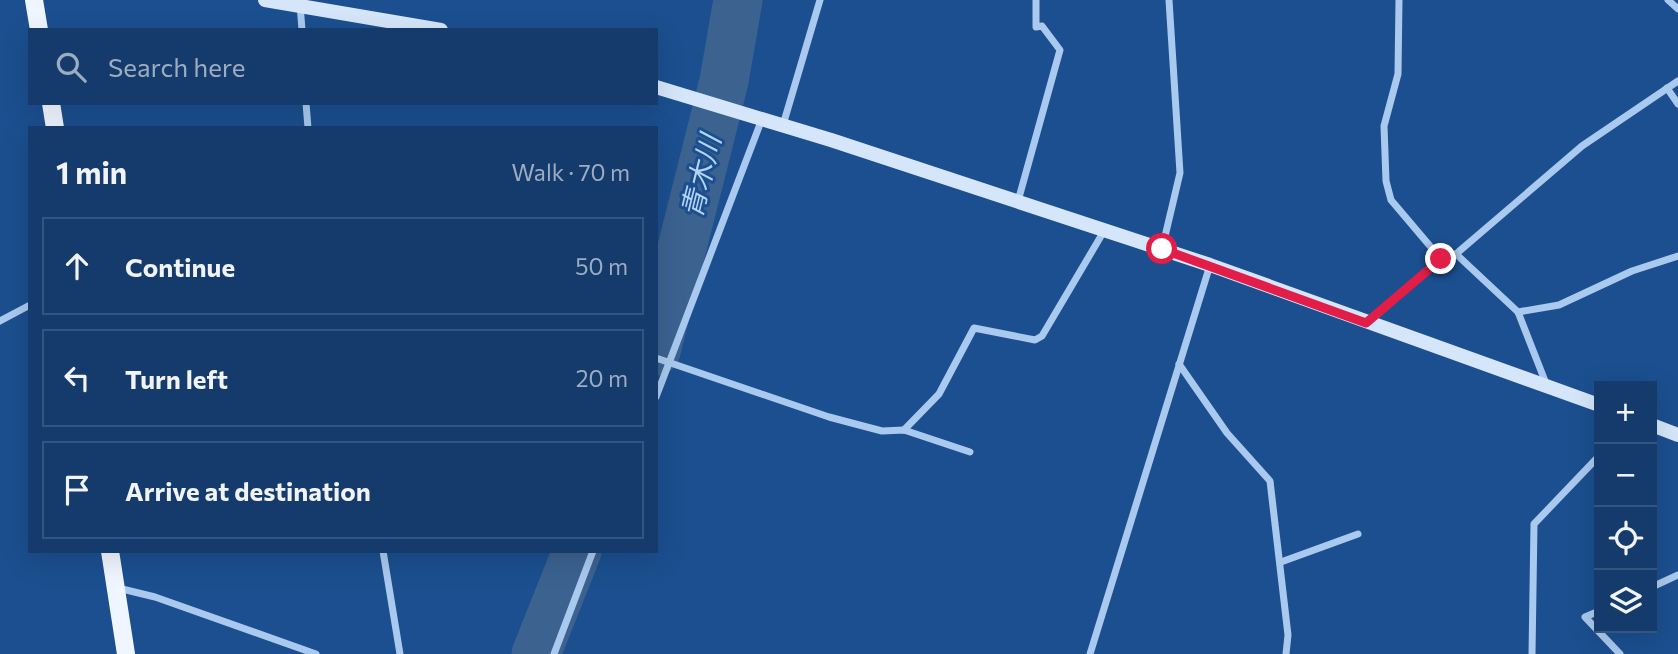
<!DOCTYPE html>
<meta charset="utf-8">
<style>
:root{--surface:#143b6b;--page:#1d4271;--text:#f1f3f6;--muted:#9dadc1;--line:#33557e}
body{margin:0;font-family:Commissioner,"Noto Sans JP",sans-serif;background:var(--page);color:var(--text)}
.controls{position:absolute;right:21px;bottom:21px;display:grid;overflow:hidden;border-radius:0px;box-shadow:0 7px 28px #0002}
.controls button{width:63px;height:63px;display:grid;place-items:center;padding:0;border:0;border-bottom:2px solid var(--line);background:var(--surface);color:var(--text);font:35px sans-serif}
.stop{position:absolute;width:21px;height:21px;margin:-16px;border:5px solid #e11d48;border-radius:50%;background:#fff}
.stop.end{background:#e11d48;border-color:#fff;box-shadow:0 2px 7px #0008}
.list{margin:0;padding:0;list-style:none}
h2{display:flex;justify-content:space-between;align-items:center;height:91px;margin:0;padding:0 28px;font-size:30px}
h2 small{font-size:23px;font-weight:400;color:var(--muted)}
.list li{display:grid;grid-template-columns:46px 1fr auto;gap:21px;align-items:center;box-sizing:border-box;height:98px;margin:0 14px 14px;padding:0 14px;border:2px solid var(--line);border-radius:0px}
.list b{display:block;font-size:26px;white-space:nowrap}
.list em{font-size:23px;font-style:normal;color:var(--muted)}
.icon{flex:none;width:38px;height:38px;fill:none;stroke:currentColor;stroke-width:2;stroke-linecap:round;stroke-linejoin:round}
.map{position:relative;flex:none;width:1678px;height:654px;overflow:hidden}
.search{position:absolute;background:var(--surface);box-shadow:0 7px 28px #0002;left:28px;top:28px;width:630px;height:77px;display:flex;align-items:center;gap:18px;box-sizing:border-box;padding:0 24px;border-radius:0px;color:var(--muted);font-size:26px}
.panel{position:absolute;background:var(--surface);box-shadow:0 7px 28px #0002;left:28px;top:126px;width:630px;height:427px;border-radius:0px}
.map>svg:first-child{display:block}
.lines{fill:none;stroke-linecap:round;stroke-linejoin:round}
.river{stroke:#3c6290;stroke-width:49}
.minor{stroke:#a9c9ee;stroke-width:7}
.secondary{stroke:#d6e6fa;stroke-width:14}
.primary{stroke:#f0f6ff;stroke-width:18}
.route{stroke:#e11d48;stroke-width:9}
.labels{text-anchor:middle;dominant-baseline:central;stroke-width:6;stroke-linejoin:round;paint-order:stroke}
.water-label{font-size:28px;font-style:italic;fill:#b5d3f5;stroke:#1b4f8f}
</style>
<div class="map">
<svg width="1678" height="654" viewBox="0 0 1678 654">
<rect width="100%" height="100%" fill="#1b4f8f"/>
<g class="lines">
<g class="river">
<path d="M656,351L724,81L738,0"/>
<path d="M536,654L577,551"/>
</g>
<g class="minor">
<path d="M1399,0L1398,74L1384,126L1386,181L1391,200L1441,259"/>
<path d="M1668,0L1678,9"/>
<path d="M300,4L302,30"/>
<path d="M1667,88L1678,104"/>
<path d="M306,103L308,128"/>
<path d="M783,125L820,0"/>
<path d="M1018,201L1060,50L1042,26L1036,27V0"/>
<path d="M1162,249L1180,173L1169,0"/>
<path d="M1456,254L1518,312L1547,386"/>
<path d="M1518,312L1559,305L1632,271L1678,256"/>
<path d="M0,321L30,305"/>
<path d="M1367,323L1441,259L1456,254L1582,146L1678,81"/>
<path d="M656,358L829,417L882,431L904,430L970,452"/>
<path d="M1179,364L1227,433L1270,481L1288,635L1286,654"/>
<path d="M656,397L762,119"/>
<path d="M904,430L939,394L974,328L1035,340L1042,336L1104,231"/>
<path d="M383,551L400,654"/>
<path d="M1281,562L1358,534"/>
<path d="M1652,587L1678,575"/>
<path d="M118,588L155,597L316,654"/>
<path d="M1599,611L1585,617L1620,654"/>
<path d="M554,654L593,551"/>
<path d="M1090,654L1210,265"/>
<path d="M1532,654L1534,524L1599,456"/>
</g>
<g class="secondary">
<path d="M265,0L441,30"/>
<path d="M656,87L831,140L1210,265L1599,405"/>
<path d="M1652,425L1678,435"/>
</g>
<g class="primary">
<path d="M34,0L39,30"/>
<path d="M51,103L55,128"/>
<path d="M110,551L126,654"/>
</g>
</g>
<g class="lines">
<path class="route" d="M1162,249L1366,323L1441,259"/>
</g>
<g class="labels">
<g class="water-label">
<text transform="translate(700 176) rotate(-76)">青木川</text>
</g>
</g>
</svg>
<div class="controls">
<button>+</button>
<button>−</button>
<button><svg class="icon" aria-label="locate" viewBox="0 0 24 24"><circle cx="12" cy="12" r="6"/><path d="M12 2v4M12 18v4M2 12h4M18 12h4"/></svg></button>
<button><svg class="icon" aria-label="layers" viewBox="0 0 24 24"><path d="M12 4l9 5-9 5-9-5zM3 14l9 5 9-5"/></svg></button>
</div>
<div class="stop" style="left:1162px;top:249px"></div>
<div class="stop end" style="left:1441px;top:259px"></div>
<div class="search"><svg class="icon" aria-label="search" viewBox="0 0 24 24"><circle cx="10" cy="10" r="6"/><path d="M15 15l6 6"/></svg>Search here</div>
<section class="panel">
<h2>1 min<small>Walk · 70 m</small></h2>
<ul class="list">
<li><svg class="icon" aria-label="ahead" viewBox="0 0 24 24"><path d="M12 20V5M6 11l6-6 6 6"/></svg><div><b>Continue</b></div><em>50 m</em></li>
<li><svg class="icon" aria-label="left" viewBox="0 0 24 24"><path d="M17 20v-9H6M10 6l-5 5 5 5"/></svg><div><b>Turn left</b></div><em>20 m</em></li>
<li><svg class="icon" aria-label="arrive" viewBox="0 0 24 24"><path d="M6 21V4h12l-3 4 3 4H6"/></svg><div><b>Arrive at destination</b></div></li>
</ul>
</section>
</div>
